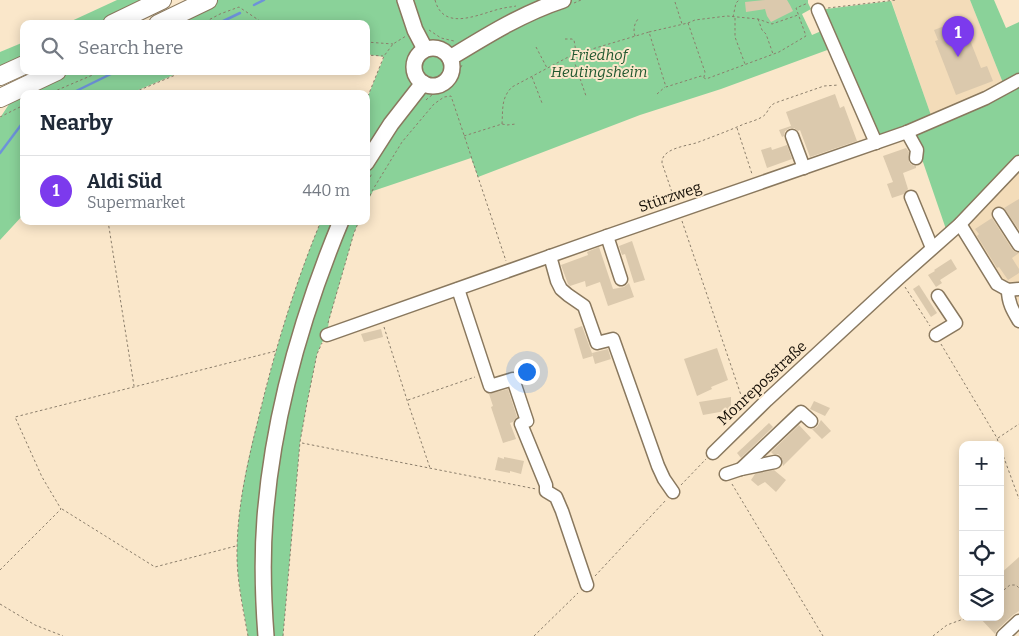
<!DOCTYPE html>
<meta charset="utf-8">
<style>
:root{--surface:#fff;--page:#f2f2f3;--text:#1f2937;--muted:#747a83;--line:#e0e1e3;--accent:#7c3aed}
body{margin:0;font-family:Bitter,serif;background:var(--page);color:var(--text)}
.controls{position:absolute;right:15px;bottom:15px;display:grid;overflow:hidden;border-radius:10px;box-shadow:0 2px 12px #0003}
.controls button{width:45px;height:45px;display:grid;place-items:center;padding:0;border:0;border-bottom:1px solid var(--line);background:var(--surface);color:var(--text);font:25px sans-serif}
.you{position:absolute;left:526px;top:371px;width:18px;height:18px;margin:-12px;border:4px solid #fff;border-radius:50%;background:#1a73e8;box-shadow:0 0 0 8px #1a73e833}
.badge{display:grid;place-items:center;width:32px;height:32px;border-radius:50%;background:var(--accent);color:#fff;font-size:16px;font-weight:700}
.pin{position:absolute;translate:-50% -41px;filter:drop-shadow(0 1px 2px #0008)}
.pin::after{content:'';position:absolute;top:26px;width:18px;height:15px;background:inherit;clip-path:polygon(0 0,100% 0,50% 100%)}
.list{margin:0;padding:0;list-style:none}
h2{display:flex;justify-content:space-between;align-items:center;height:65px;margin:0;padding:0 20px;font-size:21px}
h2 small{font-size:16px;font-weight:400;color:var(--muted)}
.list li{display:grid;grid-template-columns:32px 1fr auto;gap:15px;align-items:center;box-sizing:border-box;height:70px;padding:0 20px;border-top:1px solid var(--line)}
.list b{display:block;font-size:19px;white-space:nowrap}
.list p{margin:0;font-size:16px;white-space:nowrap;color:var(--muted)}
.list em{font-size:16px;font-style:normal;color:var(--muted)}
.icon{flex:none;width:28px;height:28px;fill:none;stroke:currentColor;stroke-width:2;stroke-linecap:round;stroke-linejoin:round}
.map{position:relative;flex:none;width:1019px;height:636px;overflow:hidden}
.search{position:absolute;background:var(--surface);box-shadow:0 2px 12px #0003;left:20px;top:20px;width:350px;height:55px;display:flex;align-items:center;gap:12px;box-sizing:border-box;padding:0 18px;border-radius:10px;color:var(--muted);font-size:19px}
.panel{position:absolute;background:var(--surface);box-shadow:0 2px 12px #0003;left:20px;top:90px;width:350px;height:135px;border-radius:10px}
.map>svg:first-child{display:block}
.built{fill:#f3dcb9}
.green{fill:#8ad299}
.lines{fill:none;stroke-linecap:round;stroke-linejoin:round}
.stream{stroke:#6d92da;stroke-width:2.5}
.building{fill:#dbc9ad}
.minor-casing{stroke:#89785e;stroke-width:15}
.major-casing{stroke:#89785e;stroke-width:18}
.highway-casing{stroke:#89785e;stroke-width:20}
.path{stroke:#8b7e6b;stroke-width:1;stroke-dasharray:2.5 2.5;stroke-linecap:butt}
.minor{stroke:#fff;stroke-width:12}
.major{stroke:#fff;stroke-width:15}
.highway{stroke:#fff;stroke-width:18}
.labels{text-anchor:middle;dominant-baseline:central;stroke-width:4;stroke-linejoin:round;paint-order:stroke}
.park-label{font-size:15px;font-style:italic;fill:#215830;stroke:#fae7ca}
.street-label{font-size:15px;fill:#120c04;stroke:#fae7ca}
</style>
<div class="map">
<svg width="1019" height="636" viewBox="0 0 1019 636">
<rect width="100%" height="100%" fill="#fae7ca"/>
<g class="built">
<path d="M891,0H970L1005,88L933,121Z"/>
<path d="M1019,162V321L960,224Z"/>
</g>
<g class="green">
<path d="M117,0H162L112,24H65Z"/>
<path d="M208,0H808V3L811,9L802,14L812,35L826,29L818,10L891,1L933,121L1005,88L970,0H994L1006,28L1019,22V162L948,235L912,130L876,143L830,49L721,89L640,115L478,177L471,158L373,191L366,205V101L384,57L366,54V24H158Z"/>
<path d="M24,42V65L0,76V52Z"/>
<path d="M57,71H183L129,94H24V214L0,240V118L19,89Z"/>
<path d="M321,221H359L354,233L329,320L327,335L321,344L317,354L307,403L300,442L283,636H248C244,611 238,586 237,561C236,510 247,461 260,412C276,347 295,283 321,221Z"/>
</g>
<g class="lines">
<g class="stream">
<path d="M254,5L264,0"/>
<path d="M217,24L240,13"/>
<path d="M70,94L117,71"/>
<path d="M0,153L24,121"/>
</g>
</g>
<g class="building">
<path d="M765,0H787L790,5L793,11L771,22L767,16L765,9L746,12L745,2Z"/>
<path d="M955,22L959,33L966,30L981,68L987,66L993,81L956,95L935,41L938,40L934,30Z"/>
<path d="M835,94L840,108L844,106L857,141L810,157L800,130L798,131L794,128H790L785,131L784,136L782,137L779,130L791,126L786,112Z"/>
<path d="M787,145L792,159L767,168L761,150L771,147L772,150Z"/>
<path d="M906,148L909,152V162L912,165L916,166V168L903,173L908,189L904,194L892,198L887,184L893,182L883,156Z"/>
<path d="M1019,199V230L1004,208Z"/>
<path d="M992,218L1012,249L1015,252L1019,253L1012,258L1019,269V273L1008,280L999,267L997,268L977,236L979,234L975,229Z"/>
<path d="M632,241L645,280L634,283L625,254L622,255L619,246Z"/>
<path d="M599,247L613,289L624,287L629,283L634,297L608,306L600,282L586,287L585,281L570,286L568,284L561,265L588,255L587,252Z"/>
<path d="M951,259L957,269L940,280L942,283L936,287L928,275L935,271L934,270Z"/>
<path d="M919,285L937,313L931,317L913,289Z"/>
<path d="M582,326L593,356L583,359L574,329Z"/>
<path d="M381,329L383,337L364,342L361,334Z"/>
<path d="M717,348L728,380L711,387L712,389L697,396L684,359Z"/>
<path d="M608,349L611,359L595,364L592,353Z"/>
<path d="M508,389L517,417L513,422L510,423L516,439L503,443L491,407L493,406L489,394Z"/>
<path d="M731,397V410L703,415L699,402Z"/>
<path d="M814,401L830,408L825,416L810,409Z"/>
<path d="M821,420L831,431L822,439L812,429L817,427Z"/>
<path d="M769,423L773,427L741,458L737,453Z"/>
<path d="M799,425L811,438L783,466L781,457L778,454H773L771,452Z"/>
<path d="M498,457L504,459V457L524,461L521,474L510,471V473L495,470Z"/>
<path d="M774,470L786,480L776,492L765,482L758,486L751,480L755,474Z"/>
<path d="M1019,557V611L1013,615L997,630L995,634L979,617H1000V574Z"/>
</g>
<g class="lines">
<defs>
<g id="minor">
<path d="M818,10L876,143"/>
<path d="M907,132L917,150L916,158"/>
<path d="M792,136L804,168"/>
<path d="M911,197L932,248"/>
<path d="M999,214L1019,245"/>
<path d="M960,224L997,284L1008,290L1019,289"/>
<path d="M607,236L621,279"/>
<path d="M550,256L557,281L561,289L568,295L584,306L597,343L613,339L658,466L664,479L673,492"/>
<path d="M458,289L490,386L513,379L527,421L521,424L546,485V491L556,497L562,511L587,585"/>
<path d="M1008,290C1008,303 1013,311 1019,321"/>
<path d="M327,335L607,236L907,132L986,98L1019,80"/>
<path d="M936,335L956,323L938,296"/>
<path d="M713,453L767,400L899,278L960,224L1019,162"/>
<path d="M741,469L775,462"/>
<path d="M726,474L741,469L801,412L811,421"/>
<path d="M1003,636L1019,621"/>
</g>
<g id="major">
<path d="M405,0L415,30L425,49"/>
<circle cx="433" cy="67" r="19"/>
<path d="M450,58C486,36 523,13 563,0"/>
<path d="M366,163L391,124L423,83"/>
<path d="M266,636C263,597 262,557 265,518C273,416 302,315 341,221"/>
</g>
<g id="highway">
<path d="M112,24L162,0"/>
<path d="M158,24L208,0"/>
<path d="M0,76L24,65"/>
<path d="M0,98L57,71"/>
</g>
</defs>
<use href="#minor" class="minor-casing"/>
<use href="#major" class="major-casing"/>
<use href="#highway" class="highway-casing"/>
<g class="path">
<path d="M435,0C444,34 482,12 504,8C508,7 512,7 516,6"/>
<path d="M675,2L682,24"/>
<path d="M574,3L581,0"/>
<path d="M828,8L896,0"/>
<path d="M733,17L736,3L739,0"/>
<path d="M735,18V37L745,64"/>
<path d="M758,19L762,30L766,34L773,54"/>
<path d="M688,23L705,72L704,77"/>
<path d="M201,24L220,14L239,7L260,21L268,24"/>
<path d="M429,30L441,38L454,41"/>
<path d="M649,32L688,23L695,20L727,16L758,19L772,24L798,15"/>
<path d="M635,36C633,30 634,23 639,18"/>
<path d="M565,39H572L574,40L576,52"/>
<path d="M366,42L393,44"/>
<path d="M536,47L547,68"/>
<path d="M366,55L383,56"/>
<path d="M572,55L586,96"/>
<path d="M532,77L542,103"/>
<path d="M48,94L102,71"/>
<path d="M130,94L185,71"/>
<path d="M657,94L665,87"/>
<path d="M426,100C435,91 442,92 451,86C457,81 459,71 462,65"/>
<path d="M366,101L384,56L393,44L406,36"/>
<path d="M0,117L24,105"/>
<path d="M502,124C503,109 501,98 512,87L572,55L649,32L666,87L701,76L706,79L779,52L806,36L796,8L808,3"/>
<path d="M737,128L752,174"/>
<path d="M464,136L502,124L507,125L516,124"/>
<path d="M366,186L372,173"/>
<path d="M675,201L662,163C661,149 685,146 696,143C712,137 728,131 744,124C750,122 757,120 762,117C769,113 767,107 775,103L824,86L839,85"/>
<path d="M366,205L372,191L402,142L434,104L444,97L451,96L506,261"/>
<path d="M108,221L134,386"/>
<path d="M682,221L745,407"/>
<path d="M905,287L930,326"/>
<path d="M328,323L354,233L359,221"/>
<path d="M384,327L407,400L430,468"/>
<path d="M941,344L997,438L999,445"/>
<path d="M408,400L475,377"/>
<path d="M998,438L1019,424"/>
<path d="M302,443L536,489"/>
<path d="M1000,447L1019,499"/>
<path d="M732,484L823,636"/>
<path d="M681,485L706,459"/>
<path d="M62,509L155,567L236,546"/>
<path d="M0,570L61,509L42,477L15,417L276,351"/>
<path d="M595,576L666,500"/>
<path d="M1000,593L1010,585H1016L1019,588"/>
<path d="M0,604L35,625L63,636"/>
<path d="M248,636C243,609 237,581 237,554C237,506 248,461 259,416C275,349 295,284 321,221"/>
<path d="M283,636L300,442L307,403L317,354L322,343"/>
<path d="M534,636L578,593"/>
<path d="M933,636L947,625L969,617"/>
</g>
<use href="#minor" class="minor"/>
<use href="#major" class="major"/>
<use href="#highway" class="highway"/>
</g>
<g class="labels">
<g class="park-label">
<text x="599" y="55">Friedhof<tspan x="599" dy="17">Heutingsheim</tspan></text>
</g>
<g class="street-label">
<text transform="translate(670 197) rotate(-19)">Stürzweg</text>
<text transform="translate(762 383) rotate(-43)">Monreposstraße</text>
</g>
</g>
</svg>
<div class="controls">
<button>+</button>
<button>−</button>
<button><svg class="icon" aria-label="locate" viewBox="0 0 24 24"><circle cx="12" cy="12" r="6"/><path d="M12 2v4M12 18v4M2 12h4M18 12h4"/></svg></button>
<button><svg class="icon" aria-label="layers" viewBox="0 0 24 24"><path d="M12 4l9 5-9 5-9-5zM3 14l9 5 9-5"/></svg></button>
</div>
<div class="you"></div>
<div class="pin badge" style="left:958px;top:57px">1</div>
<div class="search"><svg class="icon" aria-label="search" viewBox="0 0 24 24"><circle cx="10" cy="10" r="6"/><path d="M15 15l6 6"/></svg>Search here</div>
<section class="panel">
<h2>Nearby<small></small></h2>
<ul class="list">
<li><span class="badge">1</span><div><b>Aldi Süd</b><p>Supermarket</p></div><em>440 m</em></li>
</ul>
</section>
</div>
